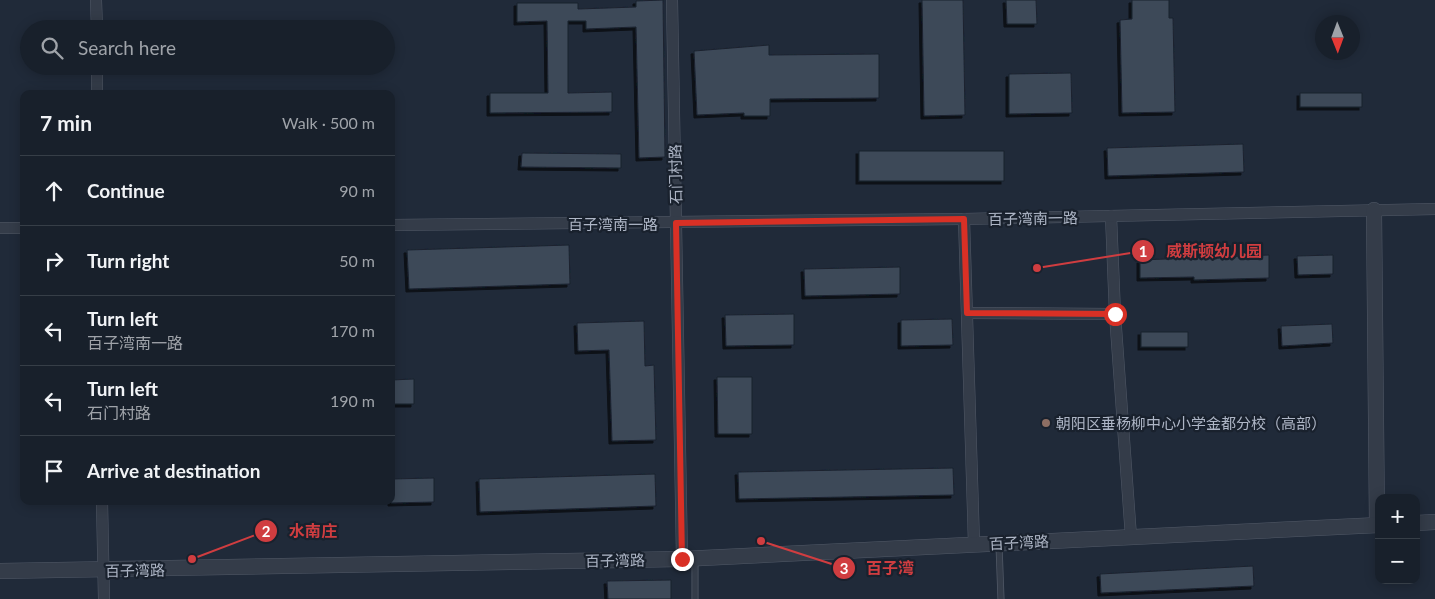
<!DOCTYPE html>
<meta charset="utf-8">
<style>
:root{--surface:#18202b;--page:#212833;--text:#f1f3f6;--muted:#9fa3a9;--line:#363e47}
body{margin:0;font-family:Lato,"Noto Sans SC",sans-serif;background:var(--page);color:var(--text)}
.controls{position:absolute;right:15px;bottom:15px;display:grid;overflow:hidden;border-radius:10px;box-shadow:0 2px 12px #0003}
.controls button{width:45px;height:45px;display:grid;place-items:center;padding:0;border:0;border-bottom:1px solid var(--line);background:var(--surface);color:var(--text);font:25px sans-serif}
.compass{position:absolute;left:1315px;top:15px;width:45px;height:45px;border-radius:50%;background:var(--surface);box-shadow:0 2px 12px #0003;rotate:179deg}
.stop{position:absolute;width:15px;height:15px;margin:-11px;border:4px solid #d93025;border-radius:50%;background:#fff}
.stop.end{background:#d93025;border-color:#fff;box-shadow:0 1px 5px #0008}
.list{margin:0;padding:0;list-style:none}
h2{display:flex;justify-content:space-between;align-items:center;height:65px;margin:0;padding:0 20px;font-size:21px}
h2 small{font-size:16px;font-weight:400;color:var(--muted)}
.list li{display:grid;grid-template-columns:32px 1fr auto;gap:15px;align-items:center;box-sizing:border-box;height:70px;padding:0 20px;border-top:1px solid var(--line)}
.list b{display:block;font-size:19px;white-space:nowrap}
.list p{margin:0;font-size:16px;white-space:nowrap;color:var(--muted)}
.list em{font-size:16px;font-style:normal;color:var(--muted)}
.icon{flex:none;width:28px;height:28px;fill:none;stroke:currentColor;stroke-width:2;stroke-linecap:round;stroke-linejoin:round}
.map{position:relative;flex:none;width:1435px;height:599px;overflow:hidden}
.search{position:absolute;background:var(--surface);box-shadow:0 2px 12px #0003;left:20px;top:20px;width:375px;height:55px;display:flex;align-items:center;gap:12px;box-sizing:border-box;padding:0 18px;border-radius:28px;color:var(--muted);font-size:19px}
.panel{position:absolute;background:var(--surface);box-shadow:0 2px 12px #0003;left:20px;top:90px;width:375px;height:415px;border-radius:10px}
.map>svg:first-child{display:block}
.building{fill:#3c4859;stroke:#1b232f;filter:url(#shadow)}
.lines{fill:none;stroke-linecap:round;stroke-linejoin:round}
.service-casing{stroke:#515967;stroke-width:7}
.minor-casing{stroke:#515967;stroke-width:12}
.tertiary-casing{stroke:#515967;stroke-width:16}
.service{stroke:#343c49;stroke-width:5.5}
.minor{stroke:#343c49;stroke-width:11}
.tertiary{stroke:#343c49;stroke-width:15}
.route{stroke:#d93025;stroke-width:6}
.education-dot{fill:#8d6e63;stroke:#19212d;stroke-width:2}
.labels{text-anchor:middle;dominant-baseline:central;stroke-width:4.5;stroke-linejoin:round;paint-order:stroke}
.street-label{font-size:15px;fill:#aeb6c6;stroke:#19212d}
.poi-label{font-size:15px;fill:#aeb6c6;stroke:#19212d;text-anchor:start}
.leader{fill:none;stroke:#d03d40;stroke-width:2}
.callout-dot{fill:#d03d40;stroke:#19212d;stroke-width:2}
.mark-label{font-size:15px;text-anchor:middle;font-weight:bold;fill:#fff}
.callout-label{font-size:16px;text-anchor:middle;font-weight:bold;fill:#d03d40;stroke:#19212d;stroke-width:4.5;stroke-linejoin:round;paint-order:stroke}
</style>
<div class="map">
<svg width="1435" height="599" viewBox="0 0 1435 599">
<defs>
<filter id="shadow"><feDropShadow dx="-3" dy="3" stdDeviation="0" flood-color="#0009"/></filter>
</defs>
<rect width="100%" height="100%" fill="#202a39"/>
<g class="building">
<path d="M663,0L665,157L639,158L636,27L586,29V21H568V93L612,92V112L490,113V93H548L547,21L517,22V3H578V9L636,7V1Z"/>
<path d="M922,0H963L965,115L924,116Z"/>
<path d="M1006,0H1036L1037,24H1007Z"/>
<path d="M1132,0H1169V18H1173L1175,112L1122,113L1120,20L1132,19Z"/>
<path d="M769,45V55L879,54V98L770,99V116H744V113L697,115L694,51Z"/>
<path d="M1071,73L1072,113L1009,114V74Z"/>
<rect x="1300" y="93" width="62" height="14"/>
<path d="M1243,144L1244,172L1108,176L1107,148Z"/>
<rect x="859" y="151" width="145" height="30"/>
<path d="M522,153L621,154V168L521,167Z"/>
<path d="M569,245L570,284L409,289L407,250Z"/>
<path d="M1269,255V278L1194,280V277L1140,278V260Z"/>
<path d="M1333,255V274L1298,275L1297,256Z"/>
<path d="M900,267V294L805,296L804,269Z"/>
<path d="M794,314V345L726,346L725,315Z"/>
<path d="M952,319L953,345L901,346V320Z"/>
<path d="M644,321L645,366L654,365L656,440L612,441L609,350L578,351L577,323Z"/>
<path d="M1332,324L1333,343L1282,346L1281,326Z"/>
<rect x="1141" y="332" width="47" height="15"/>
<path d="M717,377H752V434H718Z"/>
<path d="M414,379V404H391V380Z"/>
<path d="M953,468L954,495L739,499L738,472Z"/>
<path d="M655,474L656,506L480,512L479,479Z"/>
<path d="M434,478V502L391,503V479Z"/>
<path d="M1253,566L1254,586L1101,593L1100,574Z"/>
<path d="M671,580V599H608L607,581Z"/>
</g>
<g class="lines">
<defs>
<g id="service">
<path d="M999,545L1001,599"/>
<path d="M695,599V559"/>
</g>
<g id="minor">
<path d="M96,0L97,29"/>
<path d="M672,0L682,559"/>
<path d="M97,66V94"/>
<path d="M1111,216L1115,314L1131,537"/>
<path d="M964,219L974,544"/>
<path d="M391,225L964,219L1435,209"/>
<path d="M0,228H24"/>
<path d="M967,313L1115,314"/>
<path d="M102,501L104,599"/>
</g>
<g id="tertiary">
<path d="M1374,210L1377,525"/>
<path d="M1416,523L1435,522"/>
<path d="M0,571L682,559L1379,525"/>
</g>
</defs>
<use href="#service" class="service-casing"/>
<use href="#minor" class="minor-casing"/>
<use href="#tertiary" class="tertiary-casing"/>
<use href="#service" class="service"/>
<use href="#minor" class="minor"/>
<use href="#tertiary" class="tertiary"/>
</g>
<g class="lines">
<path class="route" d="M682,559L676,223L964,219L967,313L1115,314"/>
</g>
<circle class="education-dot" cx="1046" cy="423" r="5"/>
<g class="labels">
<g class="street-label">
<text transform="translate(675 174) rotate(-91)">石门村路</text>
<text transform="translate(1033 218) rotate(-1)">百子湾南一路</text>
<text x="613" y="224">百子湾南一路</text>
<text transform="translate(1019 542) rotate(-3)">百子湾路</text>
<text transform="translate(615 560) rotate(-1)">百子湾路</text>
<text transform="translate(135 570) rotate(-1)">百子湾路</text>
</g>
<g class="poi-label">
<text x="1056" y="423">朝阳区垂杨柳中心小学金都分校（高部）</text>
</g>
</g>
<path class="leader" d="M1037 268L1143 251M192 559L266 531M761 541L844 568"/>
<g class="callout-dot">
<circle cx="1037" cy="268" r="5"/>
<circle cx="192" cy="559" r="5"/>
<circle cx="761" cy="541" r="5"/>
<circle cx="1143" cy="251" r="12"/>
<circle cx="266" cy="531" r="12"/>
<circle cx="844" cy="568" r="12"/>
</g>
<g class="mark-label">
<text x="1143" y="257">1</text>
<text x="266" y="537">2</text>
<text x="844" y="574">3</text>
</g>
<g class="callout-label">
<text x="1214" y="257">威斯顿幼儿园</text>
<text x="313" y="537">水南庄</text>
<text x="890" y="574">百子湾</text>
</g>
</svg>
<div class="controls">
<button>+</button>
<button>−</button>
</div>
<svg class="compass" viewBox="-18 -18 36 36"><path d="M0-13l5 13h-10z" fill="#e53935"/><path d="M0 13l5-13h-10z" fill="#9fa3a9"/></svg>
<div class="stop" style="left:1115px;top:314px"></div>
<div class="stop end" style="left:682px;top:559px"></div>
<div class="search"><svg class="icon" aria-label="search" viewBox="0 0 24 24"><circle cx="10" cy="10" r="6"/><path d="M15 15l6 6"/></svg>Search here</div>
<section class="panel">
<h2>7 min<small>Walk · 500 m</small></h2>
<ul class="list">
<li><svg class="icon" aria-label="ahead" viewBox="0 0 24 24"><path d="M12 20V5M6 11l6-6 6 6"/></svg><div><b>Continue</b></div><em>90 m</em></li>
<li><svg class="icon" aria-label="right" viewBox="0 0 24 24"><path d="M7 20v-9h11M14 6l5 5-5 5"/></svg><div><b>Turn right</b></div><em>50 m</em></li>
<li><svg class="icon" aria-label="left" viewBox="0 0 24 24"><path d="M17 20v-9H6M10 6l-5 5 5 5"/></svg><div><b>Turn left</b><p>百子湾南一路</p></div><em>170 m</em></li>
<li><svg class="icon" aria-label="left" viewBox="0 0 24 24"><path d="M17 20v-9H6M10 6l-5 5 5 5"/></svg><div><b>Turn left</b><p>石门村路</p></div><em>190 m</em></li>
<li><svg class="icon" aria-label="arrive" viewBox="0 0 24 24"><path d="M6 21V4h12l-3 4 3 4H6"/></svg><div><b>Arrive at destination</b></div></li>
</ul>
</section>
</div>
